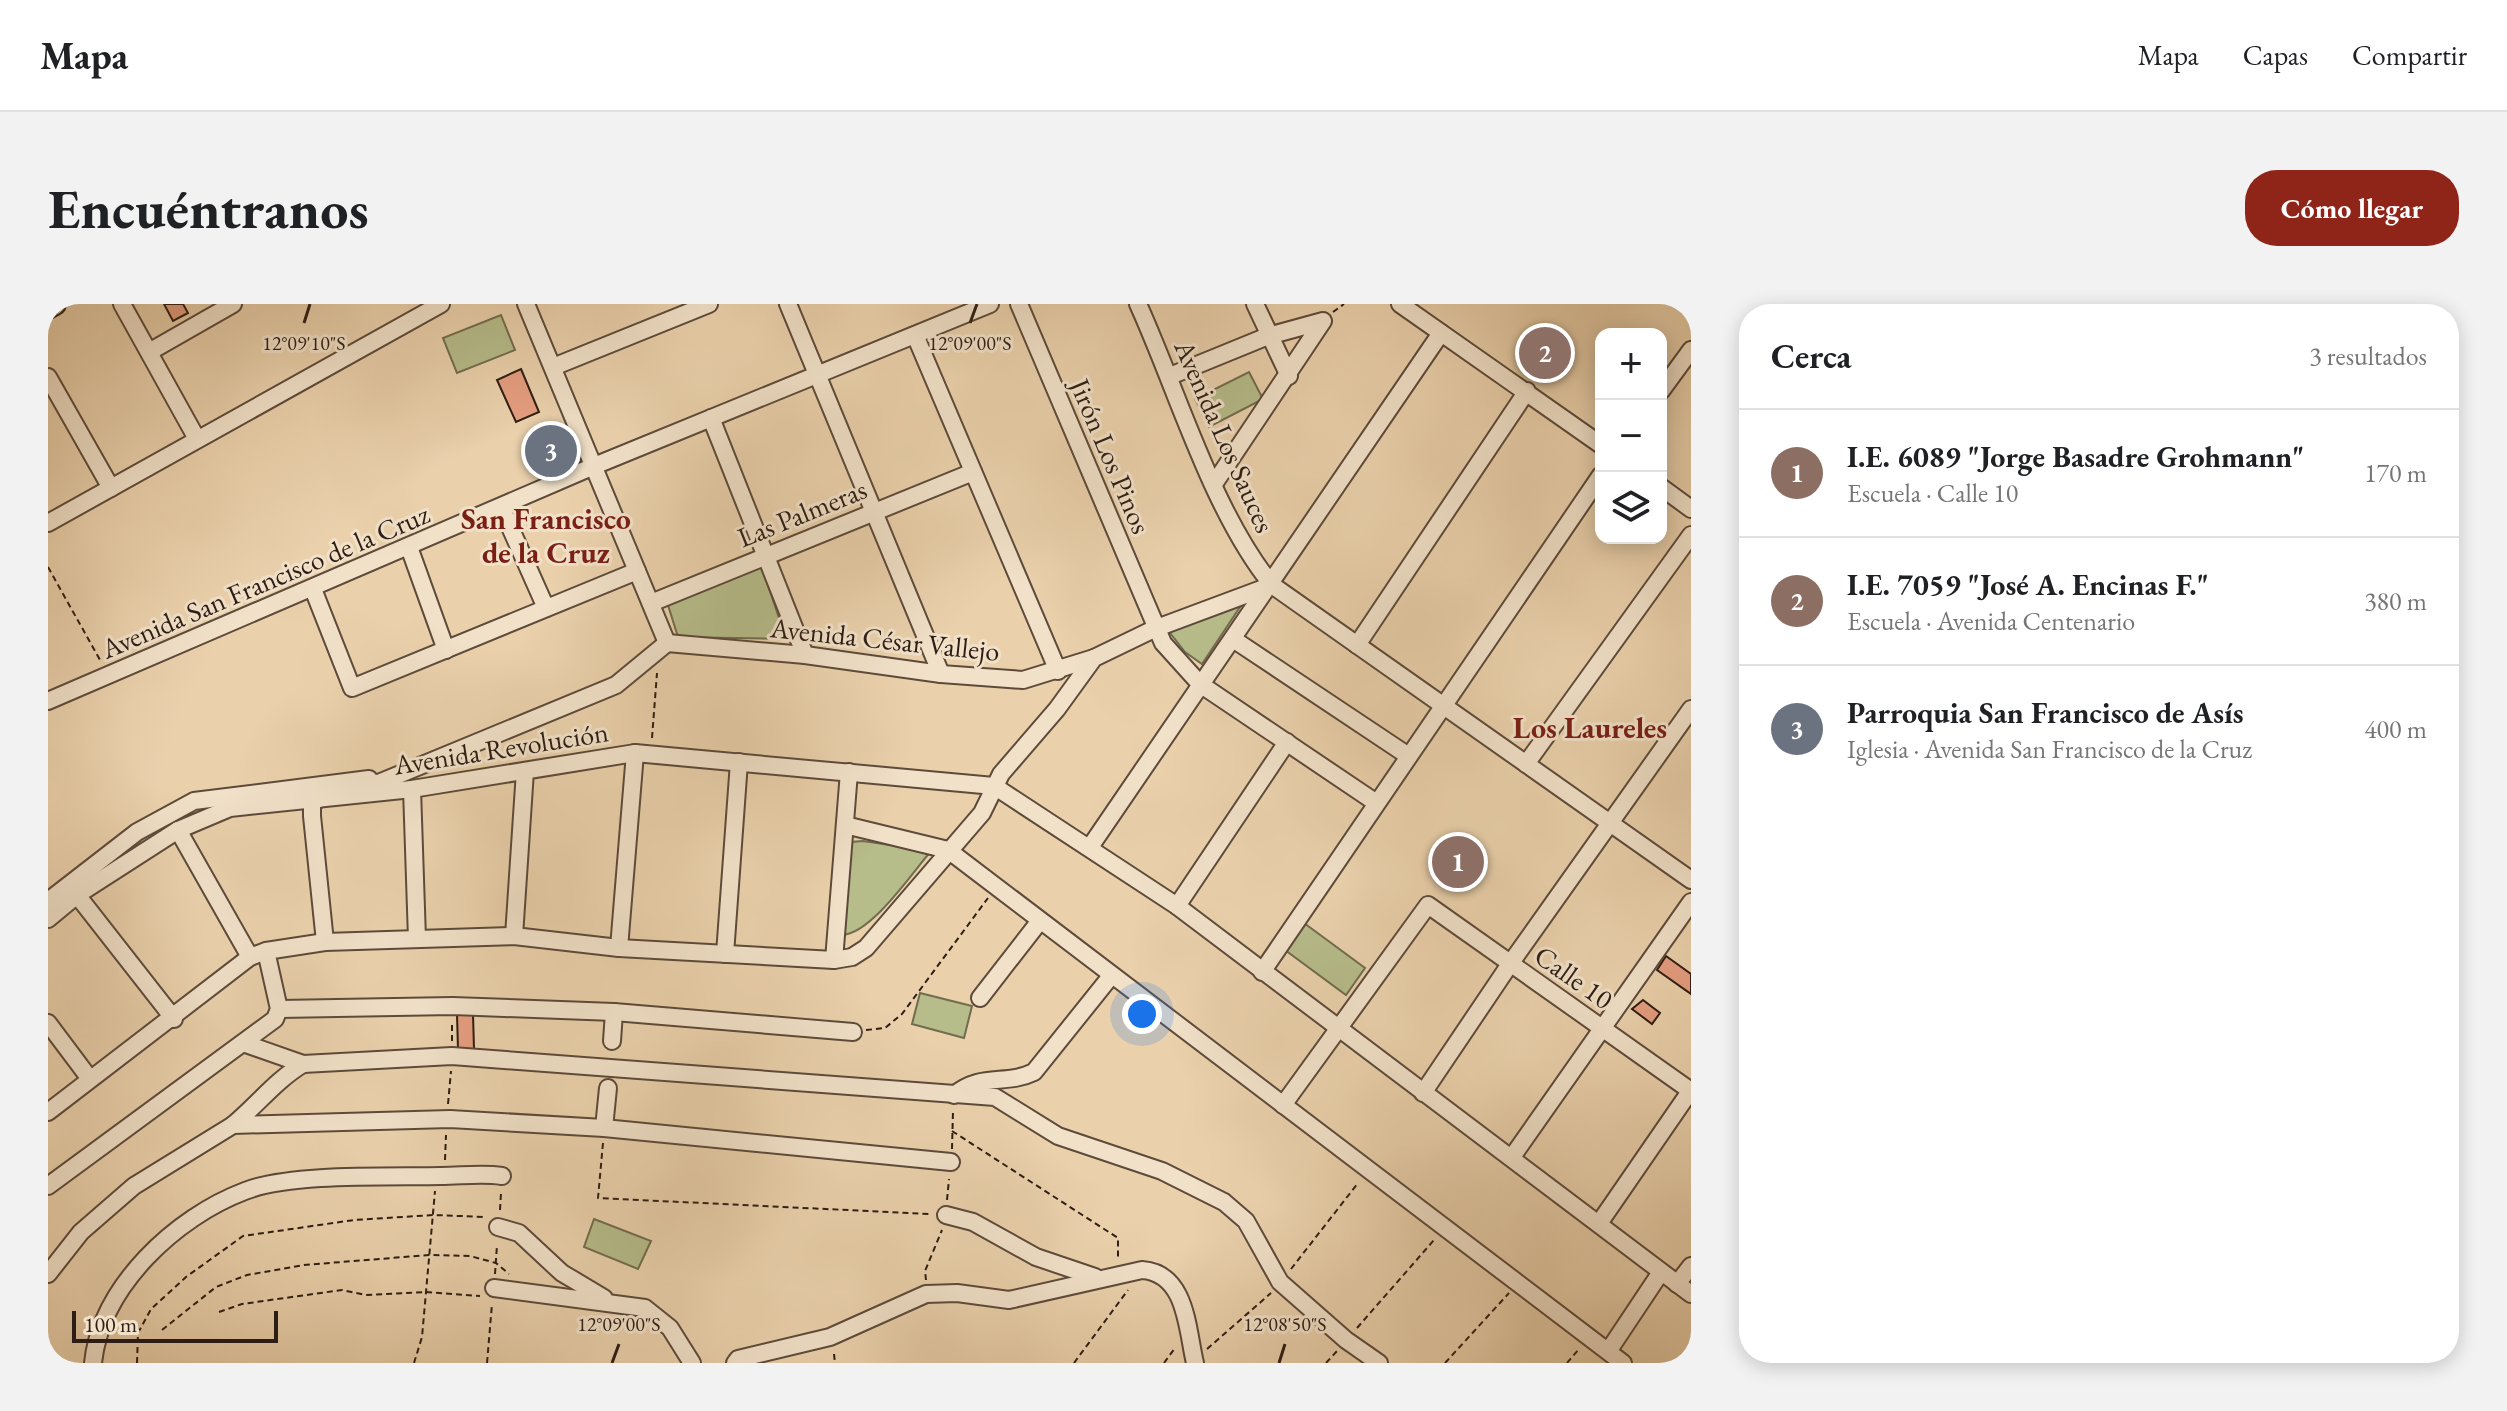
<!DOCTYPE html>
<html lang="es">
<meta charset="utf-8">
<style>
:root{--surface:#fff;--page:#f2f2f2;--text:#202124;--muted:#757577;--line:#e0e0e0;--accent:#8f2418}
body{margin:0;font-family:"EB Garamond",serif;background:var(--page);color:var(--text)}
.controls{position:absolute;right:24px;top:24px;display:grid;overflow:hidden;border-radius:16px;box-shadow:0 4px 20px #0003}
.controls button{width:72px;height:72px;display:grid;place-items:center;padding:0;border:0;border-bottom:2px solid var(--line);background:var(--surface);color:var(--text);font:40px sans-serif}
.scale{position:absolute;left:24px;bottom:20px;width:206px;box-sizing:border-box;padding-left:8px;border:4px solid #2e1d14;border-top:0;font-size:22px;line-height:28px;white-space:nowrap;color:#2e1d14;-webkit-text-stroke:6px #f1e1c9;paint-order:stroke}
.you{position:absolute;left:1094px;top:710px;width:28px;height:28px;margin:-20px;border:6px solid #fff;border-radius:50%;background:#1a73e8;box-shadow:0 0 0 12px #1a73e833}
.badge{display:grid;place-items:center;width:52px;height:52px;border-radius:50%;background:var(--accent);color:#fff;font-size:26px;font-weight:700}
.pin{position:absolute;translate:-50% -50%;border:4px solid #fff;box-shadow:0 2px 8px #0006}
.list{margin:0;padding:0;list-style:none}
h2{display:flex;justify-content:space-between;align-items:center;height:104px;margin:0;padding:0 32px;font-size:34px}
h2 small{font-size:26px;font-weight:400;color:var(--muted)}
.list li{display:grid;grid-template-columns:52px 1fr auto;gap:24px;align-items:center;box-sizing:border-box;height:128px;padding:0 32px;border-top:2px solid var(--line)}
.list b{display:block;font-size:30px;white-space:nowrap}
.list p{margin:0;font-size:26px;white-space:nowrap;color:var(--muted)}
.list em{font-size:26px;font-style:normal;color:var(--muted)}
.icon{flex:none;width:44px;height:44px;fill:none;stroke:currentColor;stroke-width:2;stroke-linecap:round;stroke-linejoin:round}
.map{position:relative;flex:none;width:1643px;height:1059px;overflow:hidden;border-radius:32px}
header{display:flex;align-items:center;gap:48px;box-sizing:border-box;height:112px;padding:0 40px;background:var(--surface);border-bottom:2px solid var(--line)}
header strong{font-size:38px}
nav{display:flex;gap:44px;margin-inline-start:auto;font-size:28px}
.intro{display:flex;align-items:center;justify-content:space-between;box-sizing:border-box;height:192px;padding:0 48px}
h1{margin:0;font-size:56px}
.button{padding:20px 36px;border-radius:32px;background:var(--accent);color:#fff;font-size:28px;font-weight:700}
main{display:flex;gap:48px;padding:0 48px}
aside{flex:1;background:var(--surface);border-radius:32px;box-shadow:0 4px 20px #0003}
.map>svg:first-child{display:block}
.green{fill:#b6bc8a;stroke:#726c4f;stroke-width:2}
.building{fill:#e59e80;stroke:#2e1d14;stroke-width:2}
.lines{fill:none;stroke-linecap:round;stroke-linejoin:round}
.minor-casing{stroke:#5d4a3a;stroke-width:20}
.major-casing{stroke:#2e1d14;stroke-width:24}
.path{stroke:#2e1d14;stroke-width:2;stroke-dasharray:6 4;stroke-linecap:butt}
.minor{stroke:#f1e1c9;stroke-width:16}
.major{stroke:#ead1ac;stroke-width:20}
.ticks{fill:none;stroke:#2e1d14;stroke-width:3}
.labels{text-anchor:middle;dominant-baseline:central;stroke-width:6;stroke-linejoin:round;paint-order:stroke}
.street-label{font-size:28px;fill:#2e1d14;stroke:#f1e1c9}
.neighbourhood-label{font-size:30px;font-weight:bold;fill:#7a1f14;stroke:#f1e1c9}
.ticks-label{font-size:20px;text-anchor:middle;fill:#2e1d14;stroke:#f1e1c9;stroke-width:6;stroke-linejoin:round;paint-order:stroke}
</style>
<header>
<strong>Mapa</strong>
<nav><a>Mapa</a><a>Capas</a><a>Compartir</a></nav>
</header>
<div class="intro"><h1>Encuéntranos</h1><a class="button">Cómo llegar</a></div>
<main>
<div class="map">
<svg width="1643" height="1059" viewBox="0 0 1643 1059">
<rect width="100%" height="100%" fill="#ead1ac"/>
<filter id="stains"><feTurbulence type="fractalNoise" baseFrequency=".0025" numOctaves="4"/><feColorMatrix values="0 0 0 0 .2 0 0 0 0 .09 0 0 0 0 .02 0 0 0 .5 -.17"/></filter>
<radialGradient id="worn" r=".72"><stop offset=".6" stop-color="#630" stop-opacity="0"/><stop offset="1" stop-color="#630" stop-opacity=".3"/></radialGradient>
<g class="green">
<path d="M453,11L467,46L409,69L395,34Z"/>
<path d="M1201,68L1215,95L1161,123L1147,95Z"/>
<path d="M714,263L738,335L630,333L620,301Z"/>
<path d="M1194,300L1154,360L1137,348L1119,325Z"/>
<path d="M815,537L883,547C864,569 823,630 794,631L802,538Z"/>
<path d="M1256,619L1317,664L1298,691L1237,646Z"/>
<path d="M872,689L924,702L916,734L864,720Z"/>
<path d="M546,915L603,937L590,965L536,943Z"/>
</g>
<g class="building">
<path d="M116,0H135L140,9L125,17Z"/>
<path d="M473,65L491,108L468,118L449,76Z"/>
<path d="M514,124L527,155L493,170L480,139Z"/>
<path d="M1618,652L1643,670V690L1609,666Z"/>
<path d="M1595,696L1612,709L1604,720L1584,705Z"/>
<path d="M409,710H425L426,745L410,746Z"/>
</g>
<g class="lines">
<defs>
<g id="minor">
<path d="M74,0L149,135"/>
<path d="M478,0L619,339"/>
<path d="M740,0L893,370"/>
<path d="M971,0L1115,339L1152,380L1327,498"/>
<path d="M1090,0C1130,88 1164,207 1224,281L1643,576"/>
<path d="M1207,0L1241,72"/>
<path d="M1352,0L1553,141"/>
<path d="M867,31L1010,367"/>
<path d="M101,48L185,0"/>
<path d="M505,63L661,0"/>
<path d="M1122,72L1220,32L1275,17L1166,180"/>
<path d="M0,73L63,184"/>
<path d="M1613,87L1643,46"/>
<path d="M663,114L757,351"/>
<path d="M1613,183L1643,205"/>
<path d="M454,205L498,304"/>
<path d="M0,219L393,0"/>
<path d="M361,243L398,346"/>
<path d="M265,285L304,384L589,267"/>
<path d="M603,299L925,168"/>
<path d="M1185,335L1359,451"/>
<path d="M619,339L757,351L893,370L975,376L1046,354"/>
<path d="M1309,341L1479,87"/>
<path d="M0,397L546,162L942,0"/>
<path d="M1478,460L1643,231"/>
<path d="M312,482L333,478L568,381L619,339"/>
<path d="M364,485L369,635"/>
<path d="M271,495L264,498V512L277,638"/>
<path d="M797,521L900,546L1575,1059"/>
<path d="M130,526L202,653"/>
<path d="M1042,543L1393,29"/>
<path d="M29,591L126,715"/>
<path d="M0,597L89,528L146,497L321,475"/>
<path d="M1129,602L1239,438"/>
<path d="M0,615L29,591L130,526L182,504L364,485L587,449L946,482L1129,602L1643,990"/>
<path d="M466,632L477,467"/>
<path d="M571,644L587,449"/>
<path d="M677,650L691,458"/>
<path d="M786,656L801,468"/>
<path d="M1214,668L1553,171"/>
<path d="M932,694L991,618"/>
<path d="M231,705L405,702L566,708L805,728"/>
<path d="M0,719L42,775"/>
<path d="M564,737L566,708"/>
<path d="M195,739L255,760L404,752L947,793L1010,832L1114,867L1176,898L1198,917L1232,978L1298,1036L1331,1059"/>
<path d="M1375,789L1462,660L1643,405"/>
<path d="M906,791C934,768 957,782 986,768L1063,672"/>
<path d="M1235,801L1380,601L1643,787"/>
<path d="M0,808L202,653L218,647L277,638L466,632L571,644L786,656L804,653L818,644L934,509L953,470L1009,405L1046,354L1106,325L1224,281"/>
<path d="M185,821C209,801 228,776 255,760"/>
<path d="M556,824L560,784"/>
<path d="M1464,853L1643,598"/>
<path d="M0,882L227,715L231,705L218,647"/>
<path d="M898,911L925,918L988,953L1047,973"/>
<path d="M1552,918L1643,786"/>
<path d="M450,923L471,929L514,969L556,994"/>
<path d="M0,970L33,928L86,882L185,821L402,815L556,824L903,858"/>
<path d="M1629,980L1643,962"/>
<path d="M446,984L597,1004L622,1024L644,1059"/>
<path d="M1561,1046L1613,968"/>
<path d="M45,1059C53,982 128,913 197,887C242,869 342,873 393,872C413,872 434,869 454,872"/>
<path d="M687,1059L690,1055L782,1033L878,990L909,989L961,996L1094,966C1139,969 1139,1026 1147,1059"/>
</g>
<path id="major" d="M0,4L7,0"/>
</defs>
<use href="#minor" class="minor-casing"/>
<use href="#major" class="major-casing"/>
<g class="path">
<path d="M1285,8L1296,0"/>
<path d="M0,263L52,356"/>
<path d="M604,434L609,369"/>
<path d="M818,726L837,724L854,710L940,594"/>
<path d="M404,737V719"/>
<path d="M400,800L403,767"/>
<path d="M904,827L1070,934V955"/>
<path d="M555,839L550,894L881,910"/>
<path d="M904,845L905,807"/>
<path d="M397,856L398,831"/>
<path d="M899,896L901,875"/>
<path d="M452,906L453,889"/>
<path d="M1243,965L1310,879"/>
<path d="M447,970L449,941"/>
<path d="M878,976L877,967L894,926"/>
<path d="M171,1008L194,1000L294,986L318,991L378,988L432,992"/>
<path d="M1309,1024L1386,936"/>
<path d="M114,1026L168,983L199,971L256,961L381,951L422,952L448,959L461,970"/>
<path d="M1159,1045L1223,989"/>
<path d="M786,1050L787,1059"/>
<path d="M89,1059L90,1029L103,1005L138,973L195,932L306,916L385,911L438,913"/>
<path d="M366,1059L374,1033L387,887"/>
<path d="M439,1059L444,1000"/>
<path d="M1026,1059L1080,986"/>
<path d="M1116,1059L1127,1044"/>
<path d="M1278,1059L1289,1047"/>
<path d="M1397,1059L1461,989"/>
<path d="M1519,1059L1531,1045"/>
</g>
<use href="#minor" class="minor"/>
<use href="#major" class="major"/>
</g>
<path class="ticks" d="M256,19L262,0M922,19L929,0M564,1059L571,1040M1231,1059L1237,1040"/>
<g class="labels">
<g class="street-label">
<text transform="translate(1177 132) rotate(66)">Avenida Los Sauces</text>
<text transform="translate(1063 152) rotate(67)">Jirón Los Pinos</text>
<text transform="translate(754 209) rotate(-22)">Las Palmeras</text>
<text transform="translate(217 277) rotate(-23)">Avenida San Francisco de la Cruz</text>
<text transform="translate(837 335) rotate(6)">Avenida César Vallejo</text>
<text transform="translate(453 444) rotate(-9)">Avenida Revolución</text>
<text transform="translate(1526 673) rotate(35)">Calle 10</text>
</g>
<g class="neighbourhood-label">
<text x="498" y="214">San Francisco<tspan x="498" dy="34">de la Cruz</tspan></text>
<text x="1542" y="423">Los Laureles</text>
</g>
</g>
<g class="ticks-label">
<text x="256" y="46">12°09'10"S</text>
<text x="922" y="46">12°09'00"S</text>
<text x="571" y="1027">12°09'00"S</text>
<text x="1237" y="1027">12°08'50"S</text>
</g>
<rect width="100%" height="100%" filter="url(#stains)"/>
<rect width="100%" height="100%" fill="url(#worn)"/>
</svg>
<div class="controls">
<button>+</button>
<button>−</button>
<button><svg class="icon" aria-label="layers" viewBox="0 0 24 24"><path d="M12 4l9 5-9 5-9-5zM3 14l9 5 9-5"/></svg></button>
</div>
<div class="scale">100 m</div>
<div class="you"></div>
<div class="pin badge" style="left:1410px;top:558px;background:#8d6e63">1</div>
<div class="pin badge" style="left:1497px;top:49px;background:#8d6e63">2</div>
<div class="pin badge" style="left:503px;top:147px;background:#6b7280">3</div>
</div>
<aside>
<h2>Cerca<small>3 resultados</small></h2>
<ul class="list">
<li><span class="badge" style="background:#8d6e63">1</span><div><b>I.E. 6089 &quot;Jorge Basadre Grohmann&quot;</b><p>Escuela · Calle 10</p></div><em>170 m</em></li>
<li><span class="badge" style="background:#8d6e63">2</span><div><b>I.E. 7059 &quot;José A. Encinas F.&quot;</b><p>Escuela · Avenida Centenario</p></div><em>380 m</em></li>
<li><span class="badge" style="background:#6b7280">3</span><div><b>Parroquia San Francisco de Asís</b><p>Iglesia · Avenida San Francisco de la Cruz</p></div><em>400 m</em></li>
</ul>
</aside>
</main>
